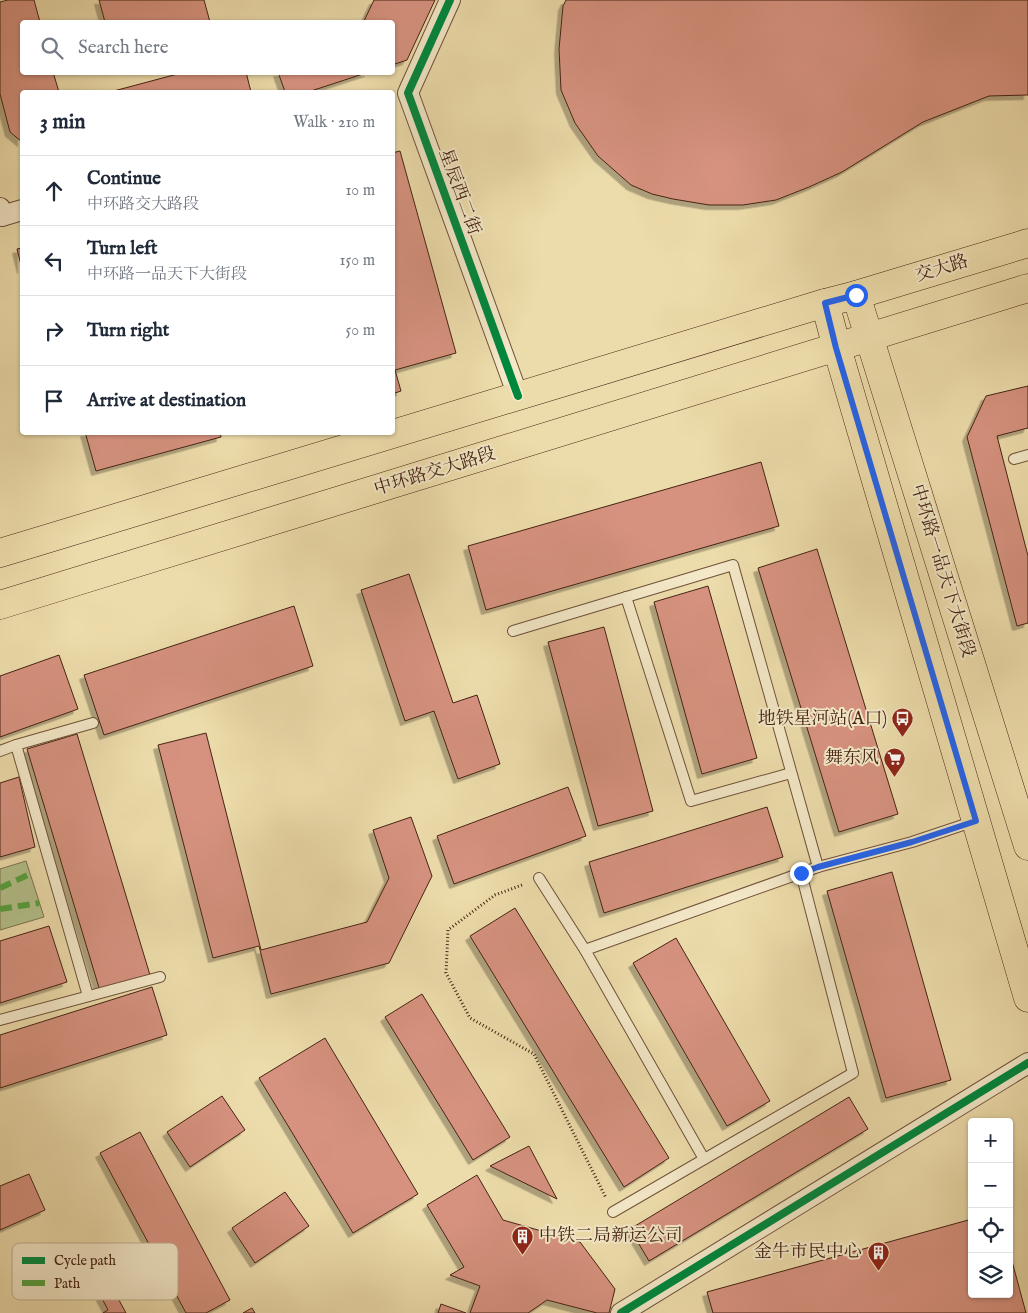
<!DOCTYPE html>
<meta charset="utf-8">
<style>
:root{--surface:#fff;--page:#f2f2f3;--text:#1f2937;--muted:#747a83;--line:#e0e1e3}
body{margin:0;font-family:"IM FELL English","Noto Serif SC",serif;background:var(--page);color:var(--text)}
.controls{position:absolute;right:15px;bottom:15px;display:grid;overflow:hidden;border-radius:5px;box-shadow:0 1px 4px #0004}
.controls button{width:45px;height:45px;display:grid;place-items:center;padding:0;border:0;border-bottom:1px solid var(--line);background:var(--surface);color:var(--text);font:25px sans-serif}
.stop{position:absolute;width:15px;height:15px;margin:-11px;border:4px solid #2563eb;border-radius:50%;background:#fff}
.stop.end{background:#2563eb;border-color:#fff;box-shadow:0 1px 5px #0008}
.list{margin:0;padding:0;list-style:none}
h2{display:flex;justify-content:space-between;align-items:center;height:65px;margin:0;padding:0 20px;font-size:21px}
h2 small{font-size:16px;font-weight:400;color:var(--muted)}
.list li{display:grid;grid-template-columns:32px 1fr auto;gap:15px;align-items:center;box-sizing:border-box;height:70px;padding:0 20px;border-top:1px solid var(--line)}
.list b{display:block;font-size:19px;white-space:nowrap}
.list p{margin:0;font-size:16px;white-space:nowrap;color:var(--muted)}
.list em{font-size:16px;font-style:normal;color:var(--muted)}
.icon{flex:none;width:28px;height:28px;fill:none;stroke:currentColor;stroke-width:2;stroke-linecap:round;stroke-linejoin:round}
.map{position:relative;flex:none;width:1028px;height:1313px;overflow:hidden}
.search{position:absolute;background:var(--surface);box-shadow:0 1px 4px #0004;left:20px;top:20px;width:375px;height:55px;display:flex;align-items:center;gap:12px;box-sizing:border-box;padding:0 18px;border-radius:5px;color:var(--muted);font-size:19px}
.panel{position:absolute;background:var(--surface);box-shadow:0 1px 4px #0004;left:20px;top:90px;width:375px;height:345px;border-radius:5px}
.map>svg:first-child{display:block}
.green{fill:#b4c18c;stroke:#7c7250}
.building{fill:#d6927f;stroke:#452313;filter:url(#shadow)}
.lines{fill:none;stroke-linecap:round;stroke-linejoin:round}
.service-casing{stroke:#6f5139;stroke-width:12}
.minor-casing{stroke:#6f5139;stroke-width:22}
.primary-casing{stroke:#452313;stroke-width:29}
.path{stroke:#452313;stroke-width:3;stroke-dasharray:1 2.5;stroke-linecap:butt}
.service{stroke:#f3e8c8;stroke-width:10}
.minor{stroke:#f3e8c8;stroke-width:20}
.primary{stroke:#eddcab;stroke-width:28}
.quiet{stroke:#55a23f;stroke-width:6;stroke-dasharray:12 6;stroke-linecap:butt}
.cycleway-casing{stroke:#f3e8c8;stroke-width:11}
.cycleway{stroke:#00873e;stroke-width:8}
.route{stroke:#2563eb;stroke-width:6}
.labels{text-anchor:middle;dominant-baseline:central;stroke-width:4;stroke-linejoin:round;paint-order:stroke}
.street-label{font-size:18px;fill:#452313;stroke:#f3e8c8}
.poi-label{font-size:18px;fill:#452313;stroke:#f3e8c8;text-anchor:end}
.key{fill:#f3e8c8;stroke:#bfad92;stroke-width:1}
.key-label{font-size:14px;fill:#452313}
</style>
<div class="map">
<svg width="1028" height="1313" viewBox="0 0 1028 1313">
<defs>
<filter id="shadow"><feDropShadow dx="-4.5" dy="4.5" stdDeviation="0" flood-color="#0004"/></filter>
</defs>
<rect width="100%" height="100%" fill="#eddcab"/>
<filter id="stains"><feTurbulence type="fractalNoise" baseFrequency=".004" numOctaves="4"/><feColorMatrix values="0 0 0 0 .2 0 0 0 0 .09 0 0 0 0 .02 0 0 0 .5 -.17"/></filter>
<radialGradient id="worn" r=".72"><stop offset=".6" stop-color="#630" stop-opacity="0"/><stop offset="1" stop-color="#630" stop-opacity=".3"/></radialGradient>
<path class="green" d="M26,861L44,917L0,930V869Z"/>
<g class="building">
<path d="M8,0H34L40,22H22V72H53L59,92H22V142L10,132L0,94V2Z"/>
<path d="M99,0H204L210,22H105Z"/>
<path d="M374,0H435L407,60L392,65V22H361L364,21Z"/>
<path d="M566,0H1028V95L989,96L923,122L842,172L809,187L776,200L743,205H709L673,199L652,194L631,185L598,156L575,123L561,90L559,49L563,6Z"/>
<path d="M185,72H246L251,92H110Z"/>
<path d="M278,72H369L308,92H285Z"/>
<path d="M400,151L456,353L395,370L401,391L392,394V153Z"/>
<path d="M22,248V269L17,249Z"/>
<path d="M1028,386V428L997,436L1028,556V623L1017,626L967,437L986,396Z"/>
<path d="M85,432H220L221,437L96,471Z"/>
<path d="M761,462L779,526L486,610L468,546Z"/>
<path d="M817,549L898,814L839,832L758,568Z"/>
<path d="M409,574L453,703L477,695L500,764L458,779L434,711L405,721L361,590Z"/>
<path d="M708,586L757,758L702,774L654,602Z"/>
<path d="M294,606L313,666L104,735L84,675Z"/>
<path d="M604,627L653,811L598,826L548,642Z"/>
<path d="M59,655L78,709L0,737V676Z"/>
<path d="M206,733L261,950L367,922L389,878L373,830L411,817L432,876L389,963L271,994L259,946L213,958L158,745Z"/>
<path d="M77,734L150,975L100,991L27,749Z"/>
<path d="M19,777L35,847L0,857V783Z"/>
<path d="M568,787L586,836L454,884L437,836Z"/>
<path d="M767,807L783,857L604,913L589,862Z"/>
<path d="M892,872L951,1080L886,1098L827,891Z"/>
<path d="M515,908L669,1158L624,1187L470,936Z"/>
<path d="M49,926L67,982L0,1003V941Z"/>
<path d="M676,938L770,1101L727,1126L633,963Z"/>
<path d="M152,987L167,1035L0,1088V1035Z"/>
<path d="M422,994L510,1137L473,1160L385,1017Z"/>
<path d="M325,1038L418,1194L353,1233L259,1078Z"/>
<path d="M222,1096L245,1130L190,1167L167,1132Z"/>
<path d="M849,1097L868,1129L649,1261L630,1229Z"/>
<path d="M140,1132L230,1300L206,1313H186L100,1153Z"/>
<path d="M529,1146L557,1199L490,1166Z"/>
<path d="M29,1174L45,1210L0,1230V1186Z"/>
<path d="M477,1175L503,1220L580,1242L615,1289L609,1313H597L547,1300L528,1313H470L480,1286L450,1275L464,1267L427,1205Z"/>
<path d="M285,1192L309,1226L255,1263L232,1228Z"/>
<path d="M972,1219V1294H1009V1250L1026,1313H713L707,1292Z"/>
<path d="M105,1274L126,1313H103L108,1310L93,1281Z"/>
<path d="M441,1304L466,1313H438Z"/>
<path d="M252,1308L255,1313H243Z"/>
</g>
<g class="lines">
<defs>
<g id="service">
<path d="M1014,459L1028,455"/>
<path d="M626,597L691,801L791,773"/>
<path d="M513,631L733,565L818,867"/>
<path d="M16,745L88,996"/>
<path d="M0,751L16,745L93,723"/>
<path d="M539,878L585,950L704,1159"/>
<path d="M585,950L818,867L912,842L975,821"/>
<path d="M0,1020L160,977"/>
<path d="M613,1212L853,1073L801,873"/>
</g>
<g id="minor">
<path d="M450,0L408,93L518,396"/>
<path d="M0,208L2,216L22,210"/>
<path d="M621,1313L1028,1063"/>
</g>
<g id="primary">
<path d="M856,295L1028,846"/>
<path d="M825,303L837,348L1028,998"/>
<path d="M0,553L825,303L856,295L1028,243"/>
<path d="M0,605L1028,288"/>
</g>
</defs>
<use href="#service" class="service-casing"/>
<use href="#minor" class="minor-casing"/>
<use href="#primary" class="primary-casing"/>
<path class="path" d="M522,885L495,895L448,930L446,973L470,1018L534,1054L606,1198"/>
<use href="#service" class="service"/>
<use href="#minor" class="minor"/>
<use href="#primary" class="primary"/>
<g class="quiet">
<path d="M0,888L30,874"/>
<path d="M0,909L39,903"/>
</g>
<defs>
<g id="cycleway">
<path d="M450,0L408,93L518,396"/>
<path d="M621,1313L1028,1063"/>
</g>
</defs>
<use href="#cycleway" class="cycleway-casing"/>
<use href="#cycleway" class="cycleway"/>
</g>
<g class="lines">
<path class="route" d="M801,873L818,867L912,842L976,821L836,348L825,303L856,295"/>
</g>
<defs>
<symbol id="bus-pin" viewBox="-11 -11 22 30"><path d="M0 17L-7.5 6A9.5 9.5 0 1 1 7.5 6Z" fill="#8f2418" stroke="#f3e8c8"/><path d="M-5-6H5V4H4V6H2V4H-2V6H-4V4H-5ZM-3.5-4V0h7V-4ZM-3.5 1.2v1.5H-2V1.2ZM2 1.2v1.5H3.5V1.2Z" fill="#fff"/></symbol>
<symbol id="supermarket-pin" viewBox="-11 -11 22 30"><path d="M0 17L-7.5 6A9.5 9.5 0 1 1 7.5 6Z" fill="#8f2418" stroke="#f3e8c8"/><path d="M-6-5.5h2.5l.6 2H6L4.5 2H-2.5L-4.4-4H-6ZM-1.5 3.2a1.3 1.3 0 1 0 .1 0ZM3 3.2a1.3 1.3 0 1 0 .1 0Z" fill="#fff"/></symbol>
<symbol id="building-pin" viewBox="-11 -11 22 30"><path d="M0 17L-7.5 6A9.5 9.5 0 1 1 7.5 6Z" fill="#8f2418" stroke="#f3e8c8"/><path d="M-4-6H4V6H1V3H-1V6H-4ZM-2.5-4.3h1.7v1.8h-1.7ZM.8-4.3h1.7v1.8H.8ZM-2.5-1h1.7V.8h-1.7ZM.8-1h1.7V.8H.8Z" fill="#fff"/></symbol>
</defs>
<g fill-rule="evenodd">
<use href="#bus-pin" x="890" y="706" width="25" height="34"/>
<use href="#supermarket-pin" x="882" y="746" width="25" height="34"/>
<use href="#building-pin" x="510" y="1224" width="25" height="34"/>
<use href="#building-pin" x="866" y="1240" width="25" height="34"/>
</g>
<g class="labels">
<g class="street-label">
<text transform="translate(459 192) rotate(70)">星辰西二街</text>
<text transform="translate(942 269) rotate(-17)">交大路</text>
<text transform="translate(435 472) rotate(-17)">中环路交大路段</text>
<text transform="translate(942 571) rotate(73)">中环路一品天下大街段</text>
</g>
<g class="poi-label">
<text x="887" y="719">地铁星河站(A口)</text>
<text x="879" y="758">舞东风</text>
<text x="539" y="1236" text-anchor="start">中铁二局新运公司</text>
<text x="862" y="1252">金牛市民中心</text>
</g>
</g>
<rect x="12" y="1243" width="166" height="57" rx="8" class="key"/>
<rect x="22" y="1257" width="23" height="7" fill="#00873e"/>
<rect x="22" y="1280" width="23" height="6" fill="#55a23f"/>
<g class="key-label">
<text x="54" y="1265">Cycle path</text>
<text x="54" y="1288">Path</text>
</g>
<rect width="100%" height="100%" filter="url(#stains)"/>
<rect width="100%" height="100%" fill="url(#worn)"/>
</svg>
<div class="controls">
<button>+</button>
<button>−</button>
<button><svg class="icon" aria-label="locate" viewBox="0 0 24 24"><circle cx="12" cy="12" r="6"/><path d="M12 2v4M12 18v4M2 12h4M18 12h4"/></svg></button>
<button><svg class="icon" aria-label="layers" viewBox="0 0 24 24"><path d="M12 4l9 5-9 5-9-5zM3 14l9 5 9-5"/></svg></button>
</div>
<div class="stop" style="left:856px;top:295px"></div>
<div class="stop end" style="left:801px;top:873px"></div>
<div class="search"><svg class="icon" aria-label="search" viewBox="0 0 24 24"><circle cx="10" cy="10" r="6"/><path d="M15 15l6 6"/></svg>Search here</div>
<section class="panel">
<h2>3 min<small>Walk · 210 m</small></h2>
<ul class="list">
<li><svg class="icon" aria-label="ahead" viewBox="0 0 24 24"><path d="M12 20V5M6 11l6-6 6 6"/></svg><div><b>Continue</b><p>中环路交大路段</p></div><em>10 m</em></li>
<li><svg class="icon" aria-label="left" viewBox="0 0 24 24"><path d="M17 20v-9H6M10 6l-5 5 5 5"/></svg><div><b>Turn left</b><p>中环路一品天下大街段</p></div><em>150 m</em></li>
<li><svg class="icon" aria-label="right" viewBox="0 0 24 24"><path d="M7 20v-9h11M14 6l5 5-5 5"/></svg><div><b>Turn right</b></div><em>50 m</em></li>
<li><svg class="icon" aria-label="arrive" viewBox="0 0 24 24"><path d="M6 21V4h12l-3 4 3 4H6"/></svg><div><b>Arrive at destination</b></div></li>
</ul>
</section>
</div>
